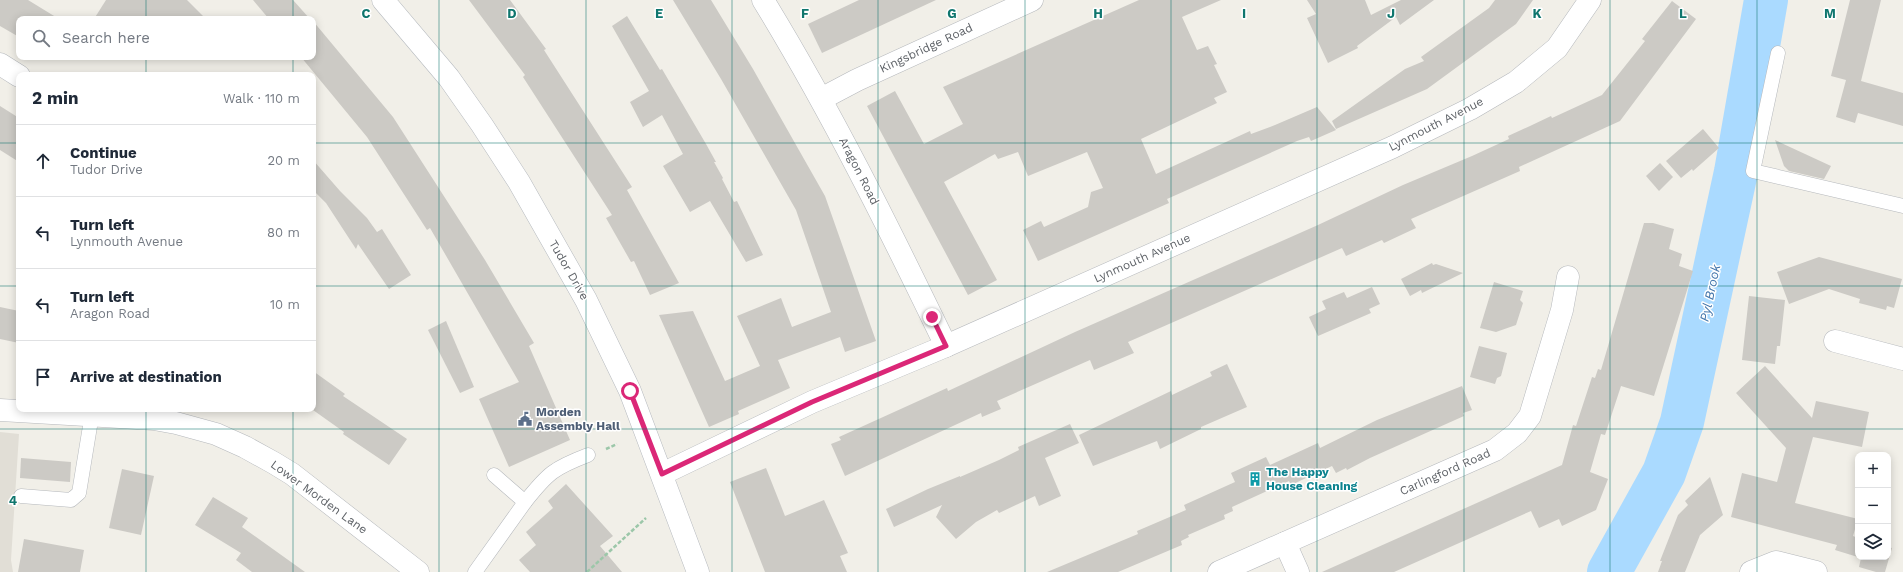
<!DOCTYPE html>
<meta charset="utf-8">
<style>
:root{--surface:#fff;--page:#f2f2f3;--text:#1f2937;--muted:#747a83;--line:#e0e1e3}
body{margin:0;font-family:"Work Sans",sans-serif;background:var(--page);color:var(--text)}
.controls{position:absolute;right:12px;bottom:12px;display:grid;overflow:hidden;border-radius:8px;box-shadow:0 2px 10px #0003}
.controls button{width:36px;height:36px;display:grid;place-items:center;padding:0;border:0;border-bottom:1px solid var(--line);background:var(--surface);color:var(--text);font:20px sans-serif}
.stop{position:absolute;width:12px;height:12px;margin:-9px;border:3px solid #db2777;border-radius:50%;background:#fff}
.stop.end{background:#db2777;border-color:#fff;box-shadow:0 1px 4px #0008}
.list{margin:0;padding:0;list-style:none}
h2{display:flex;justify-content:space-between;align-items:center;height:52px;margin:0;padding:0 16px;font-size:17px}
h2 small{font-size:13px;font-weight:400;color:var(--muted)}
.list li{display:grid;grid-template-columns:26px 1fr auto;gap:12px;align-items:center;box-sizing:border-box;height:72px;padding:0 16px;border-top:1px solid var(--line)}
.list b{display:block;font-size:15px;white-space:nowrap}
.list p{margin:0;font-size:13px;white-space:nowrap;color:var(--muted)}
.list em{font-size:13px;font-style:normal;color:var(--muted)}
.icon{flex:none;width:22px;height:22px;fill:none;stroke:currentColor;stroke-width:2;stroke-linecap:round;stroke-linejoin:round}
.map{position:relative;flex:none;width:1903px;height:572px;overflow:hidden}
.search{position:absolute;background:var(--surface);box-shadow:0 2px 10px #0003;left:16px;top:16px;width:300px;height:44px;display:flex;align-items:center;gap:10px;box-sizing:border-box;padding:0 14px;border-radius:8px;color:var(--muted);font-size:15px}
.panel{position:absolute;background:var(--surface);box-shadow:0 2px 10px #0003;left:16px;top:72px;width:300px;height:340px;border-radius:8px}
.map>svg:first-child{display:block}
.education{fill:#e1ded6}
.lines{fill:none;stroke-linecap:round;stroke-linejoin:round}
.river{stroke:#aadaff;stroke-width:44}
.building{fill:#cccac5}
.service-casing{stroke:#b5b8bc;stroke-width:15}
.minor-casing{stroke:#b5b8bc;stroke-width:23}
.tertiary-casing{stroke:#b5b8bc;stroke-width:23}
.secondary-casing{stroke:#b6babf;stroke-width:23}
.path{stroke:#9cc7a9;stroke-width:2.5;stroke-dasharray:4 2;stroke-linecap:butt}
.service{stroke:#fff;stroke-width:14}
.minor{stroke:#fff;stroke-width:22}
.tertiary{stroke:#fff;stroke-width:22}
.secondary{stroke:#fff;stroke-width:22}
.route{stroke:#db2777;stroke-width:5}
.grid{fill:none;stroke:#0f766e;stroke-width:1;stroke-opacity:0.55}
.labels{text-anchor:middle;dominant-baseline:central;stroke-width:3;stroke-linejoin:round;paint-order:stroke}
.street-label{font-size:12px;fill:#5f6368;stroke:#fff}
.service-label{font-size:12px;font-weight:bold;fill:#4e5e75;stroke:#fff;text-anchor:start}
.culture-label{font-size:12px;font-weight:bold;fill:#0d838f;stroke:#fff;text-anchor:start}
.water-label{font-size:13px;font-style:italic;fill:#4174aa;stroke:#fff}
.grid-label{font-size:13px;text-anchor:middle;font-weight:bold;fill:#0f766e;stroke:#fff;stroke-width:3;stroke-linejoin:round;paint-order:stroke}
</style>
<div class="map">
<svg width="1903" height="572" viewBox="0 0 1903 572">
<rect width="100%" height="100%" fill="#f1efe8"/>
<path class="education" d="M0,432L19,434L11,560L13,572H0Z"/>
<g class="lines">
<path class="river" d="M1609,572L1664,473L1682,422L1736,172L1766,0"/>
</g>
<g class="building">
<path d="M0,0H28L59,19H19V37L0,26Z"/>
<path d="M106,0H187L206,19H94Z"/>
<path d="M253,0H293L310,19H269Z"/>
<path d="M469,0H510L546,49L544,50L632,187L627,190L679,283L650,295L634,261L631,262L606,218L612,215L523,77L525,75Z"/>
<path d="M673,0H711L753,69L825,196L876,341L845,352L840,337L778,360L790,388L738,411L739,414L709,427L659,315L693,311L725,381L760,366L737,316L781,298L792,327L831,312L796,210L721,79Z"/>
<path d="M859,0H936L822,53L808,24Z"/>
<path d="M1139,0H1221L1182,17L1197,50L1208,46L1217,64L1214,65L1227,92L1214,98L1217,103L1141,139L1156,174L1250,131L1251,134L1275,125L1317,107L1336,130L1311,141L1309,137L1297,141L1167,199L1169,203L1038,261L1023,230L1041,221L1044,227L1088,207L1091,192L1103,188L1087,152L1028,176L1018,152L998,159L995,154L944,182L997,280L968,295L867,106L895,91L924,144L963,124L943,87Z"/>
<path d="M1307,0H1365L1371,15L1401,0H1434L1400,25L1396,17L1357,46L1358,48L1328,63L1307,18L1316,14Z"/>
<path d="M1495,0H1533L1516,24L1427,89L1336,129L1332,121L1405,69L1424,61L1421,57L1489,8Z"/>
<path d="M1850,0H1881L1861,81L1903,93V126L1858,113L1855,123L1836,117L1846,80L1831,76Z"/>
<path d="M1672,1L1696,19L1620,121L1519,167L1520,171L1411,219L1416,228L1384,243L1382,240L1346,256L1342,248L1128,342L1134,353L1094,370L1090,360L997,401L1001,409L982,417L981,413L845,476L831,444L841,440L839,437L947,388L948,391L1075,332L1318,225L1403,185L1472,156L1509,139L1508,136L1530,126L1551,116L1552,118L1602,95L1645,41L1642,39Z"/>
<path d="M627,16L660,70L662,69L706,144L716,162H714L723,178L722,179L734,202L737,201L763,255L746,262L710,201L690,212L663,166L683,154L662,115L643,127L630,102L649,91L612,26Z"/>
<path d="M313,21L393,117L485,260L534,343L529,346L570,440L509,467L479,399L519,382L430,228L427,230L418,216L367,137L301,57H313Z"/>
<path d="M0,106L19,118V162L0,150Z"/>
<path d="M1703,129L1719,148L1693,171L1692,169L1681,178L1666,161Z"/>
<path d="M1775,140L1831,166L1824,179L1789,171L1784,166Z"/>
<path d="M313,160L340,191L367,218L377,232L382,229L411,275L389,289L358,244L356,249L326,203L313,190Z"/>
<path d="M1660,163L1673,177L1659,191L1646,176Z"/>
<path d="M1644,223H1653L1674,229L1669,249L1682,254L1679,266L1693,271L1654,396L1621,386L1605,435L1601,434L1590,472L1608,479L1596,510L1562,526L1559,519L1539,528L1531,511L1394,572H1322L1562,465L1573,425L1576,426L1592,377L1595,378L1598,369L1601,370Z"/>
<path d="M1819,257L1902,279L1894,308L1887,306L1886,310L1859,303L1860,299L1829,289L1789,304L1777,272Z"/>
<path d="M1432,263L1433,265L1436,264L1463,273L1422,293L1421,290L1410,296L1401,279Z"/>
<path d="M1494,282L1523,291L1520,300L1523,303L1516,325L1496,332L1480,328Z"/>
<path d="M1372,287L1380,304L1369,309L1371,313L1318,336L1309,317L1326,309L1322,301L1344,292L1347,298Z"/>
<path d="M1749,296L1785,300L1780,346H1777L1775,364L1742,360Z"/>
<path d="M0,307L19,311V343L0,339Z"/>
<path d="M446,321L474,387L460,393L428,330Z"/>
<path d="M1479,346L1507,353L1501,376L1497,378L1495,384L1470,377Z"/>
<path d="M1227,364L1247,407L1201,427V429L1160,449L1157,441L1093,466L1079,435L1171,391L1172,395L1212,376L1210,372Z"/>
<path d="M1765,366L1812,418L1816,401L1869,412L1862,447L1813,437L1795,503L1858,519L1853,536L1858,538V557H1888V547L1892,548L1885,572H1876L1859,567L1861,558L1835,550L1837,545L1731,517L1742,473L1777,482L1786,448L1736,393Z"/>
<path d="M313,371L345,394L343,396L407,439L389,465L343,434L344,432L313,410Z"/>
<path d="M1462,386L1472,410L1463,413L1464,416L1370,458L1347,470L1346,468L1336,473L1332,466L1291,485L1289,481L1232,507L1233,511L1224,515L1225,519L1188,535L1189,537L1181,541L1182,545L1118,572H1047L1138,534L1137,531L1186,510L1184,505L1235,482L1231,473L1266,457L1270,465L1318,443L1320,448L1377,420Z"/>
<path d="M1070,424L1079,443L1045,458L1061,496L1039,506L1035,496L999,513L997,510L976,522L956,539L936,517L942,505L894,527L886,509L928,489L960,476V477L999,460L1019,450L1018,447Z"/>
<path d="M21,458L71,462L70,482L20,478Z"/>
<path d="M766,468L785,516L824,500L848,553L840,556L847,572H765L730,482Z"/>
<path d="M122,469L154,476L141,535L109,528Z"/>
<path d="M1710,477L1723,515L1700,535L1685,572H1658L1662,561H1660L1678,515L1688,505L1685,501Z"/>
<path d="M566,484L613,536L600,546L622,572H530L519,560L536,545L526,532L553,508L548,501Z"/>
<path d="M213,497L248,518L242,527L305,572H252L236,560L241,553L195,525Z"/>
<path d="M24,539L84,550L80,572H18Z"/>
</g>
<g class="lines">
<defs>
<g id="service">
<path d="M1778,53L1753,171L1903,206"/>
<path d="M21,496L71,500L79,493L92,414"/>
<path d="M525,502C548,473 554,468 588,455"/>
<path d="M475,572L525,502L494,475"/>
</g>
<g id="minor">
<path d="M763,0C831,111 889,228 946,346"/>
<path d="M0,64L19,76"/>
<path d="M821,99L857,80L1032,0"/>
<path d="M1835,341L1903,359"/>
<path d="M662,474L812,402L946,346L1393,147L1470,109L1516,82L1557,48L1590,0"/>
<path d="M1285,543L1298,572"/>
<path d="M1219,572L1495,450L1517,433L1530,416L1562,310L1568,277"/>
<path d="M1751,572L1776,562L1816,572"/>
</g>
<path id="tertiary" d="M0,410L154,419L176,423L216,434L245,447L274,463L292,474L418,572"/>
<path id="secondary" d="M383,0L449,78L482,125L519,182L586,300L630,391L698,572"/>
</defs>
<use href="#service" class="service-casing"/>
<use href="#minor" class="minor-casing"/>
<use href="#tertiary" class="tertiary-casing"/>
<use href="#secondary" class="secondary-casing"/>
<g class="path">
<path d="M606,449L617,444"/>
<path d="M587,572L646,518"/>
</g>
<use href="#service" class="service"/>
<use href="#minor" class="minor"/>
<use href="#tertiary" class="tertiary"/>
<use href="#secondary" class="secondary"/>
</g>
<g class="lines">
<path class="route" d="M630,391L662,474L812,402L946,346L932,317"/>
</g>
<path class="grid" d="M146,0V19M293,0V19M439,0V572M586,0V572M732,0V572M878,0V572M1025,0V572M1171,0V572M1317,0V572M1464,0V572M1610,0V572M1757,0V572M146,57V75M293,57V75M0,143H19M313,143H1903M0,286H19M313,286H1903M146,409V572M293,409V572M0,429H1903"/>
<defs>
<symbol id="civic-bare" viewBox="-9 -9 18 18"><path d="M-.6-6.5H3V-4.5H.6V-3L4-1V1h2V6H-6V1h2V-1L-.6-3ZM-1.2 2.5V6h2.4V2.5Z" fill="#5c6f8a" stroke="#fff" stroke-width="2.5" paint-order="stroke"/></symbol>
<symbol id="building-bare" viewBox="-9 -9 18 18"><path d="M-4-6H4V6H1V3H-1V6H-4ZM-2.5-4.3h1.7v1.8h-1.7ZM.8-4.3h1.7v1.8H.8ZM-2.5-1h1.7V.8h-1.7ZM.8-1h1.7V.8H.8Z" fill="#0f9aa8" stroke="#fff" stroke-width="2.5" paint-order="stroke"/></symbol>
</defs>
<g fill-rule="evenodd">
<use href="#civic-bare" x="515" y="409" width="20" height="20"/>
<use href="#building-bare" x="1245" y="469" width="20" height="20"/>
</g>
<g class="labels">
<g class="street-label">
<text transform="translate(926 48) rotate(-25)">Kingsbridge Road</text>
<text transform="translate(1436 124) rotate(-27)">Lynmouth Avenue</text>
<text transform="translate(859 171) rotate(63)">Aragon Road</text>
<text transform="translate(1142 258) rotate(-24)">Lynmouth Avenue</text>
<text transform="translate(569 270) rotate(60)">Tudor Drive</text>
<text transform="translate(1445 472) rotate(-24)">Carlingford Road</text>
<text transform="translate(319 497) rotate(36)">Lower Morden Lane</text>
</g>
<g class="service-label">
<text x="536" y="412">Morden<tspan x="536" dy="14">Assembly Hall</tspan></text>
</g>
<g class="culture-label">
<text x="1266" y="472">The Happy<tspan x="1266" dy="14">House Cleaning</tspan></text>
</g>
<g class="water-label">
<text transform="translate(1710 293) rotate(-78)">Pyl Brook</text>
</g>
</g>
<g class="grid-label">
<text x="366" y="18">C</text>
<text x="512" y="18">D</text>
<text x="659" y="18">E</text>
<text x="805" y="18">F</text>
<text x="952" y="18">G</text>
<text x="1098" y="18">H</text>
<text x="1244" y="18">I</text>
<text x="1391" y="18">J</text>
<text x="1537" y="18">K</text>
<text x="1683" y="18">L</text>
<text x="1830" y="18">M</text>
<text x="13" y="505">4</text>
</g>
</svg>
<div class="controls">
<button>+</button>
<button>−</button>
<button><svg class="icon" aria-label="layers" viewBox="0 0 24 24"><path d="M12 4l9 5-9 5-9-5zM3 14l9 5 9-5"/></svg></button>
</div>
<div class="stop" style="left:630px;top:391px"></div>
<div class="stop end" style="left:932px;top:317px"></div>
<div class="search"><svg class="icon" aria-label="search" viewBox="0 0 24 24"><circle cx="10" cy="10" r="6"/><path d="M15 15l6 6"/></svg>Search here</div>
<section class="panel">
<h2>2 min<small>Walk · 110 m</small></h2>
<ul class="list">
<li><svg class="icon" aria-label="ahead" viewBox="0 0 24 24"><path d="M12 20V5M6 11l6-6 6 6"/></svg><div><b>Continue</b><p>Tudor Drive</p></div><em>20 m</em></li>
<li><svg class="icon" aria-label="left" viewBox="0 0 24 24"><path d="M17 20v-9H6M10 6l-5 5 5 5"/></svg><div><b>Turn left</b><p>Lynmouth Avenue</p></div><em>80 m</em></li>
<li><svg class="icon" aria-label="left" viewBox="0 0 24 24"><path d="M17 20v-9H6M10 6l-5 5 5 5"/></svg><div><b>Turn left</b><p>Aragon Road</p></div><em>10 m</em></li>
<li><svg class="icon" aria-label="arrive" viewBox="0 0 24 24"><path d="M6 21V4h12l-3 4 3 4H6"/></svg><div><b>Arrive at destination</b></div></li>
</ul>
</section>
</div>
